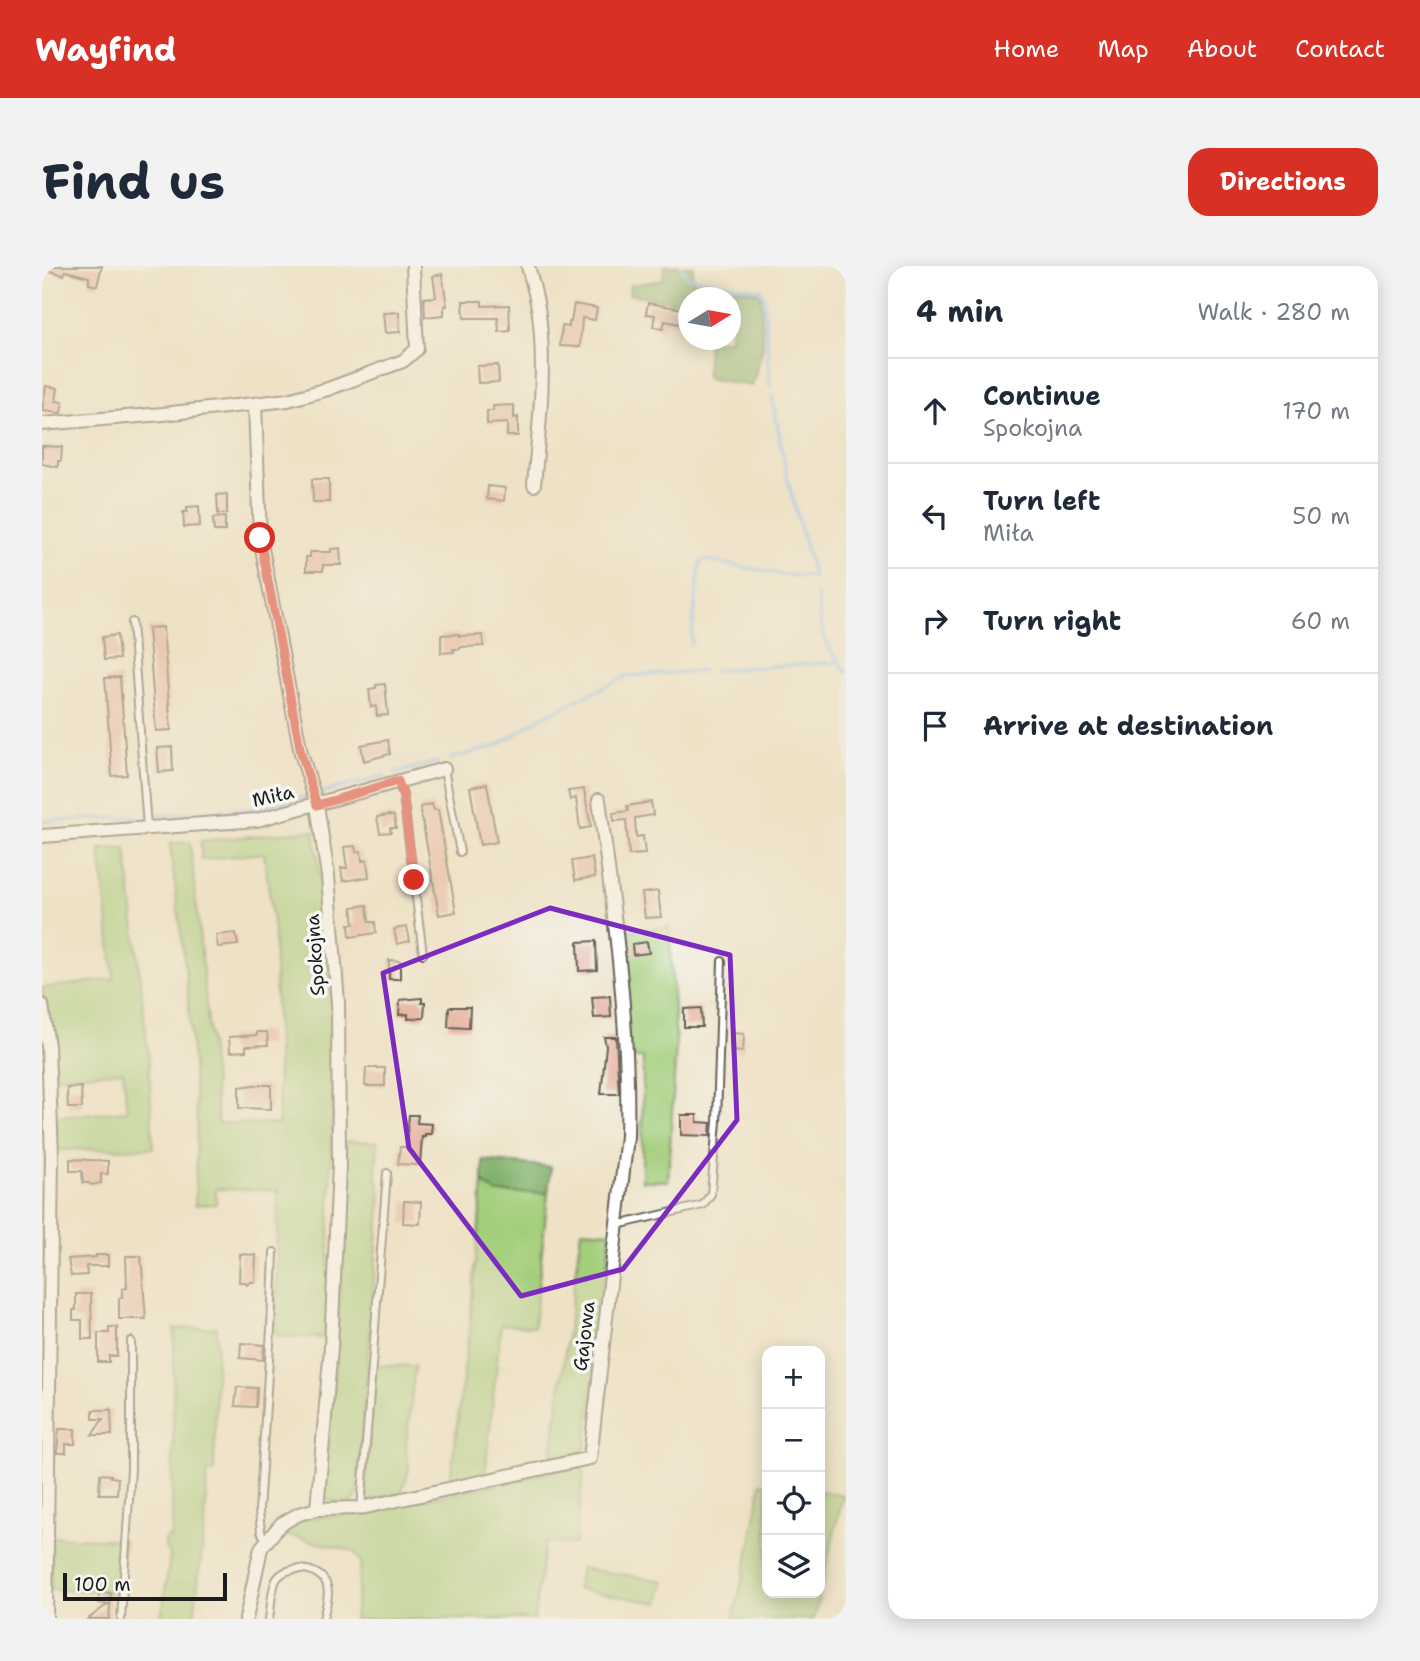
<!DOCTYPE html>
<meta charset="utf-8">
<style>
:root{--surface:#fff;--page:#f2f2f3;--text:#1f2937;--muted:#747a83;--line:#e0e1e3;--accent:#d93025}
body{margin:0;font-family:"Shantell Sans",sans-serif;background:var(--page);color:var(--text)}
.controls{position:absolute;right:21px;bottom:21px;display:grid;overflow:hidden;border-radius:14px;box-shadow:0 4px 18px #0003}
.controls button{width:63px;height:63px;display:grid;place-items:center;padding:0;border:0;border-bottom:2px solid var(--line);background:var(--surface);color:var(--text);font:35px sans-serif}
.compass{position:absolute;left:636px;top:21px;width:63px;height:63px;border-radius:50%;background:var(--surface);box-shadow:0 4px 18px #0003;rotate:79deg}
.scale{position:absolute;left:21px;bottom:18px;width:164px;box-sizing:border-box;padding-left:7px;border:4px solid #1c1c1c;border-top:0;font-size:19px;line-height:24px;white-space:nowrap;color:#1c1c1c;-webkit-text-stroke:5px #f6f6f2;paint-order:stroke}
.stop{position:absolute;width:21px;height:21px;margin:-16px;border:5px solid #d93025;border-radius:50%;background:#fff}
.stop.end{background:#d93025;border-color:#fff;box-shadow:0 2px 7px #0008}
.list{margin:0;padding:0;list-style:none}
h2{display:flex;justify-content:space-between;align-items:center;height:91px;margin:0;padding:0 28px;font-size:30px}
h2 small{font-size:23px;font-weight:400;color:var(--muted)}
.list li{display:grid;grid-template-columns:46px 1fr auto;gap:21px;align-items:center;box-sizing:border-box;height:105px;padding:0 28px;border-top:2px solid var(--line)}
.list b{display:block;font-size:26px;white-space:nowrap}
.list p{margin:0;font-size:23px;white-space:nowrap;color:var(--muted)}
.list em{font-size:23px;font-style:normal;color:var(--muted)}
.icon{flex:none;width:38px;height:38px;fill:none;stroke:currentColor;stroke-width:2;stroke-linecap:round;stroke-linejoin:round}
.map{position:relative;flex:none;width:804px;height:1353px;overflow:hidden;border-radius:21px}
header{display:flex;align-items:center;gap:42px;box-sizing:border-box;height:98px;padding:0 35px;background:var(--accent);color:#fff}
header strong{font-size:33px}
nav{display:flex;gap:38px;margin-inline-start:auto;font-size:24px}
.intro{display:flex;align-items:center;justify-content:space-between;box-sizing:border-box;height:168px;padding:0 42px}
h1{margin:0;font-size:49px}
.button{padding:18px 32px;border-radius:21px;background:var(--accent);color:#fff;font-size:24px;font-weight:700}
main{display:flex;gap:42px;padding:0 42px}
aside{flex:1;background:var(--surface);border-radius:21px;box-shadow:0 4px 18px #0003}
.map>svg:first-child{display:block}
.green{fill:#a3ce7a;stroke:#60754b;stroke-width:2}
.forest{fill:#82b16a;stroke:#4f6643;stroke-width:2}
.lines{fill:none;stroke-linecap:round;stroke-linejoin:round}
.stream{stroke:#82b9f2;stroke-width:3.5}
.building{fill:#e6ad9a}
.lane-casing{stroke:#666158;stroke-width:10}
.street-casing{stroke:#666158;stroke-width:16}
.lane{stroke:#fff;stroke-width:6}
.street{stroke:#fff;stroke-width:12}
.route{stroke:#d93025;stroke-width:9}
.marked{fill:none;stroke:#7b2cbf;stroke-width:5;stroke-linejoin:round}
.labels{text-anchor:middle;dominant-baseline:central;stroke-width:7;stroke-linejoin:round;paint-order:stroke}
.street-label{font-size:19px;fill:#1c1c1c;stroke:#f6f6f2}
</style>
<header>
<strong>Wayfind</strong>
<nav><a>Home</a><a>Map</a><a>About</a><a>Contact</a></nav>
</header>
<div class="intro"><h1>Find us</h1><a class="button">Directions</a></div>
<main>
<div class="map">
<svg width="804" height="1353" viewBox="0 0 804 1353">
<rect width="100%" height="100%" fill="#f6f6f2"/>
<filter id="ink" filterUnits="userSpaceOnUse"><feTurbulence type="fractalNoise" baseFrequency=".0143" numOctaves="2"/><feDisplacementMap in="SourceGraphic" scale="14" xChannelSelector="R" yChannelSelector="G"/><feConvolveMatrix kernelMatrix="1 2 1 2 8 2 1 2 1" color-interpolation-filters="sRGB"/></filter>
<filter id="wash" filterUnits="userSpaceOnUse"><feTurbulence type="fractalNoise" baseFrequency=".00686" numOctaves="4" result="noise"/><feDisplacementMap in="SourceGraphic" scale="28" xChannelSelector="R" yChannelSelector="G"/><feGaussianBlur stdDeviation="1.57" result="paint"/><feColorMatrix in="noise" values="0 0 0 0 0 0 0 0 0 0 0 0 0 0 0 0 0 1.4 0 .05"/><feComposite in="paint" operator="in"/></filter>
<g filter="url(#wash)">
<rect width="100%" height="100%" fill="#eee2c6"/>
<g class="green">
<path d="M272,564L286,670L292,783L285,1072L233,1070L236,924L174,923V938L153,939L155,857L145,717L128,578L148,576L176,857L237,858L232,665L222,587L159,594V575Z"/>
<path d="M84,582L107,795L111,882L14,884L12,851L85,845L81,805L12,811L11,781L0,722L72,713L58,583Z"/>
<path d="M627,661L634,778L626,915H600L601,792H589L577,665Z"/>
<path d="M303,875L336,876L334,907L339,928L315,1229L311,1236L302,1238L281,1233L295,1080Z"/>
<path d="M441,917L455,927H506L492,1061L459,1058L443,1209L408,1216L428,1055Z"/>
<path d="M539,964L569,966L544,1181L538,1187L509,1194Z"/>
<path d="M175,1061L172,1207L165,1206L163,1256L152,1353H119L128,1290L123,1281V1274L130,1268L132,1063Z"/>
<path d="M333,1099L373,1100L364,1180L367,1204L359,1228L327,1235L323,1232Z"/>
<path d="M539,1200L542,1206L533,1278L503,1276L492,1353H312L319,1297L312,1285L239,1268L245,1262L257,1254L323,1246Z"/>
<path d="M719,1217L725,1218V1327H778V1225L801,1229L772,1353H691L708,1282Z"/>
<path d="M10,1271L82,1274L78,1326L9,1324Z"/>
<path d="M539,1302L622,1315L617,1337L535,1323Z"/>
</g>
<g class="forest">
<path d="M622,0H651V16L715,26L719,30L721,81L710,120L664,112L666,74H688V32H646V44V38L587,28L588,19L621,14Z"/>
<path d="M441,894L509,901L506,927H455L441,917Z"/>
</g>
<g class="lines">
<g class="stream">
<path d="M640,0L645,11L719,24L722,31L728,120"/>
<path d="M730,130L745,211L772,312"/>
<path d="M775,327C778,355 778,373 797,396"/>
<path d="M649,378L658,296L664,294L743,309L771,310"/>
<path d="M672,404L797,396L804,406"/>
<path d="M408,493L455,480L500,451L585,410L660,405"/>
<path d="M353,507L395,496"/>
<path d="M278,527L342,510"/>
<path d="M111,550L214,543L263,531"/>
<path d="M0,555L95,551"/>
</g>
</g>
<g id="blocks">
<g class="building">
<path d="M0,0H60L55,20L47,18V11L23,5L22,9L0,3Z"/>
<path d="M400,8L405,40H402V49L383,51L382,32L394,31L391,10Z"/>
<path d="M421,35H440V40L467,39L468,65L457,66L456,52H422Z"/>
<path d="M606,37L640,43L637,58L623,55L621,63L611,61L613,49L604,48Z"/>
<path d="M532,38L555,42L553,54L540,52L538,81L518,80L520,60L527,61V56H529Z"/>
<path d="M357,46L358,66L343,67L341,47Z"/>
<path d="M456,99L457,116L436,117L435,100Z"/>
<path d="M4,120L16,122L14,135L21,136L19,147L0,145Z"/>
<path d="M472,139V152L476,151V170H465V157L445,158V145H451V140Z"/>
<path d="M0,180L20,181L19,195H16V201L0,198Z"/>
<path d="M270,213H287V236H271Z"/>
<path d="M446,220L463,222L462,235L445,233Z"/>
<path d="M185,228V248H176L175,229Z"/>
<path d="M157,240L158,260L142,261L141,246H145V241Z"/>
<path d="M183,251V265H172L171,252Z"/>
<path d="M298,282L299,299H281V305H264V291H268V286H289V283Z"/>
<path d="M121,361L129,464L114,465L106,362Z"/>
<path d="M417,368V370L441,369L442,380L418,381V383H411L412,386L399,387V369Z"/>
<path d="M75,369L77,393L62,394L60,371Z"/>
<path d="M78,411L85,509L70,510L63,412Z"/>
<path d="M343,418L346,449L335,450L334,440L329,441L327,423L334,422V419Z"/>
<path d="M346,474L348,488L322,495L319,479Z"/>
<path d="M130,481L131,505L117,506L115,482Z"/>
<path d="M445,518L455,576L438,579L428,521Z"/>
<path d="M542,523L549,561L538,563L534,532L528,534L526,525Z"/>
<path d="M609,536L611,549L593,552L594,571L601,570L603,588L587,589L584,554L572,555L571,547L586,545L585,540Z"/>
<path d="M390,538L392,544H396L414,646L397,649L378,541Z"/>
<path d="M346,549L352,550L354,562H348L349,566L338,567L335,551Z"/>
<path d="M313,580L314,586L319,585L320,595L325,594L327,611L301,615L299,602H305L302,581Z"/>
<path d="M550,592L553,611L533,614L530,595Z"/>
<path d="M616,625L619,651L603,652L600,627Z"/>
<path d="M325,639L327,656H333L334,667L308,671L307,658H312L310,641Z"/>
<path d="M365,661L368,675L355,678L352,663Z"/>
<path d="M194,667L196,679L176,681L174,669Z"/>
<path d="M554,675L555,704L537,705L536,676Z"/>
<path d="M605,676L607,687L591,689L590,678Z"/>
<path d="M347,694L358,695V713H347Z"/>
<path d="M568,730L569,751L552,752L550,731Z"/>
<path d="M380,732V737H383L382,752L366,753V748L357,749L358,734Z"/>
<path d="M407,741H428L427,762L406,761Z"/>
<path d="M659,742L660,761H642V743Z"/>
<path d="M215,766H225L226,779L204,780V785L188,786L187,771L215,769Z"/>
<path d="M690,767L702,768L701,786L689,785Z"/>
<path d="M562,771H574L577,828H559L564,780Z"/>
<path d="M324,802H343V820H323Z"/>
<path d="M211,819H229V843L197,842V821Z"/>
<path d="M39,821L40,842H26L25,822Z"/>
<path d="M367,849H376L375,857L390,858L389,868H383V871H380L378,899L356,898L358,881H364Z"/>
<path d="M639,849H655V856L669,857L668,870L639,869Z"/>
<path d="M28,893L66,895V908H59V917L49,919L47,917H41L40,905H28Z"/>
<path d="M362,935L379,936L378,958L361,957Z"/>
<path d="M198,988L214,989L213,1016H208L205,1019L203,1016H197Z"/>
<path d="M54,989H66V1000H44L45,1009L29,1010L26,993L54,991Z"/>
<path d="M84,990H99L104,1053H77V1033L80,1031V1023L85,1022Z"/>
<path d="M34,1028H49L50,1073H40V1054H31V1044H34Z"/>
<path d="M67,1061H75V1090H67V1096H56V1067H67Z"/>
<path d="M199,1077L222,1079L221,1094L198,1092Z"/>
<path d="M195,1121L215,1122L214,1141L193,1140Z"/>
<path d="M69,1142L70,1169H50L61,1153H51V1144H68Z"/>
<path d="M17,1163H33V1178H24V1187H15Z"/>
<path d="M58,1208L69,1209V1211L76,1212L75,1228H57Z"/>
<path d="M57,1326L69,1327L67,1353H46L66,1338L57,1337Z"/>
</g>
</g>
</g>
<g filter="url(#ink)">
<use href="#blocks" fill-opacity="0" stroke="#666158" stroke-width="2"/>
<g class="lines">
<defs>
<g id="lane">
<path d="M90,356L105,562"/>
<path d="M402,503L418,586"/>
<path d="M356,515L361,529L381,688"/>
<path d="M575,959L661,939L669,928L675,855L680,695"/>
<path d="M319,1242L345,907"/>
<path d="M224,1274L219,1266L217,1245L229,1063L232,986"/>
<path d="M79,1353L89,1203V1075"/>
<path d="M227,1353C229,1341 229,1325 234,1314C244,1297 279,1300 285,1320C288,1329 283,1343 281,1353"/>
</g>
<g id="street">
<path d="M486,0C490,16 495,32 497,48C504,104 497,163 492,219"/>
<path d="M213,139L218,272L259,487L275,539L286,610L296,737L297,899L289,1081L275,1243"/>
<path d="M0,158L121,148L246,134L286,123L361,95L375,83L371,0"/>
<path d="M0,570L215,554L402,503"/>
<path d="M0,739L6,780L10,891L4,1353"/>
<path d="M204,1353L219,1282L239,1258L257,1248L275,1243L319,1242L548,1192L585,870C588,758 572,646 557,534"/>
</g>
</defs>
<use href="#lane" class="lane-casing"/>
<use href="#street" class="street-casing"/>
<use href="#lane" class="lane"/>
<use href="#street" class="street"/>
</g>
</g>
<g class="lines" filter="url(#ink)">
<path class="route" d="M218,272L259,487L275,539L356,515L361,529L372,614"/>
</g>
<path d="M0 0H804V1353H0ZM508,642L688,689L695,854L581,1003L479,1030L367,882L341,707Z" fill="#eee2c6" fill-opacity=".55" fill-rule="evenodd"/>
<path class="marked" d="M508,642L688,689L695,854L581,1003L479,1030L367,882L341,707Z"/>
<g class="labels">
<g class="street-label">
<text transform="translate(231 530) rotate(-13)">Miła</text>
<text transform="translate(273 689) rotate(-94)">Spokojna</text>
<text transform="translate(542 1070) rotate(-83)">Gajowa</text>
</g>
</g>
</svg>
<div class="controls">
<button>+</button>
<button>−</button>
<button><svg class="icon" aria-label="locate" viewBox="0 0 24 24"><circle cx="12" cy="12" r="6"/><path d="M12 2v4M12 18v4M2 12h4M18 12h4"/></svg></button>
<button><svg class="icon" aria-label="layers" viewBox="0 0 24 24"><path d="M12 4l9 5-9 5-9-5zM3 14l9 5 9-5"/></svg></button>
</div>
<svg class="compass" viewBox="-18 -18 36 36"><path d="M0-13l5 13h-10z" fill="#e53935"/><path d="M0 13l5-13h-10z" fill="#747a83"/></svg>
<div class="scale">100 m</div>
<div class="stop" style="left:218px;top:272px"></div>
<div class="stop end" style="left:372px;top:614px"></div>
</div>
<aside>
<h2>4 min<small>Walk · 280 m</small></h2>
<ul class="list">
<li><svg class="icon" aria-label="ahead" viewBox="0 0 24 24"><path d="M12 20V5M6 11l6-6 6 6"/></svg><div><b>Continue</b><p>Spokojna</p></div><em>170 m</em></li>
<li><svg class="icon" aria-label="left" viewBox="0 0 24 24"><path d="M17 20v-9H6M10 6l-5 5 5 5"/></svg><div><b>Turn left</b><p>Miła</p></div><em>50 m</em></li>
<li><svg class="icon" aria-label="right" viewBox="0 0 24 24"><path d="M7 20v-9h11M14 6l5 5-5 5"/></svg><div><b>Turn right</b></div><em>60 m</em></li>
<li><svg class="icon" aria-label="arrive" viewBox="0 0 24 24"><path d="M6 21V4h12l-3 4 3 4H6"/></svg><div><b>Arrive at destination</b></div></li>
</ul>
</aside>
</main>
